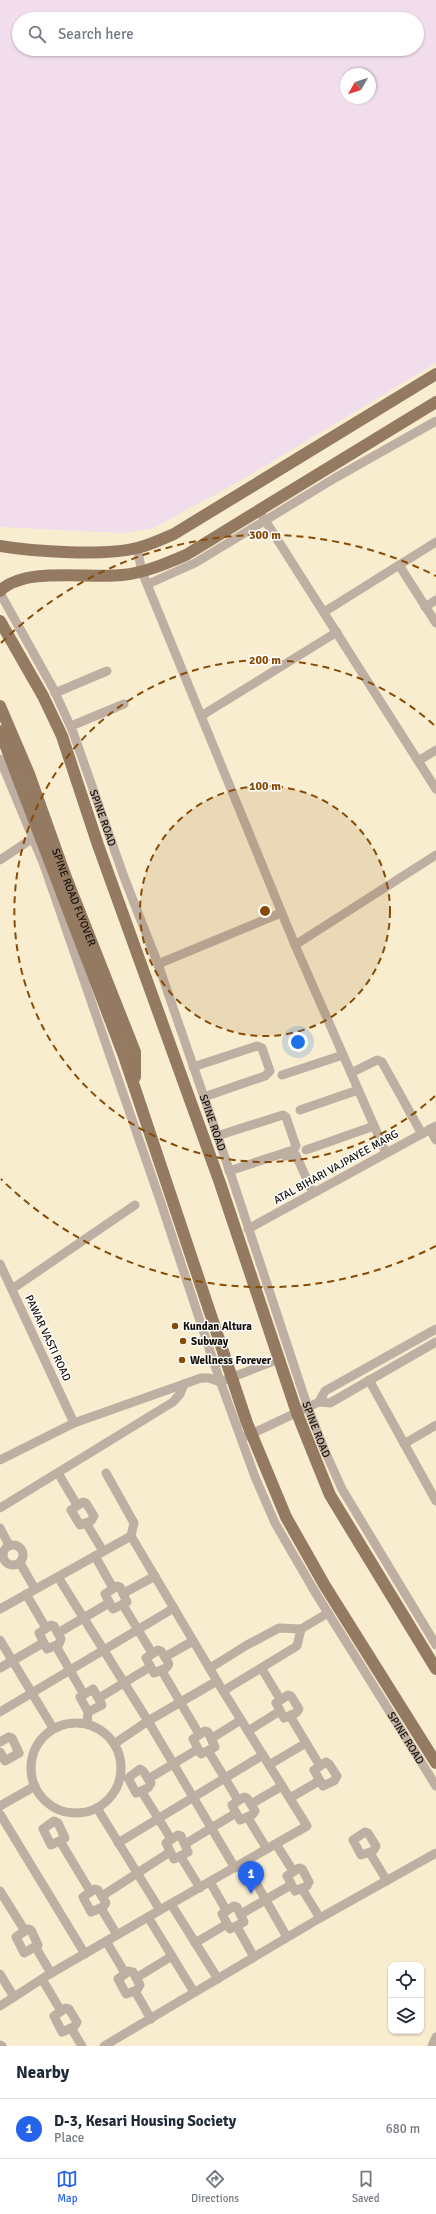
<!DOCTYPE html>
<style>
:root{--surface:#fff;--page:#f6f6f7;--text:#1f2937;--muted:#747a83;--line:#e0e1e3;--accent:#2563eb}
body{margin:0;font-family:Signika,sans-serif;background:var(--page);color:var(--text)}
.controls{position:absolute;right:12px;bottom:12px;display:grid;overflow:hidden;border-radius:8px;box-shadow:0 1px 3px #0004}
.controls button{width:36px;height:36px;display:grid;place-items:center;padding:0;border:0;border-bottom:1px solid var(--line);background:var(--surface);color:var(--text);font:20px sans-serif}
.compass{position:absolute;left:340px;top:68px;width:36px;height:36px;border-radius:50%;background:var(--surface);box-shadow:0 1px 3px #0004;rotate:231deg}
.you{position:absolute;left:298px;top:1042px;width:14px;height:14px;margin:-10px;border:3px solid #fff;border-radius:50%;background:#1a73e8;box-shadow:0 0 0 6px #1a73e833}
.badge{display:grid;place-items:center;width:26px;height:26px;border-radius:50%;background:var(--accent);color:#fff;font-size:13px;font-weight:700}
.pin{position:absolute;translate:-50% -33px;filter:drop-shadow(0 1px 2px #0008)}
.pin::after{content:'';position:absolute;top:21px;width:14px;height:12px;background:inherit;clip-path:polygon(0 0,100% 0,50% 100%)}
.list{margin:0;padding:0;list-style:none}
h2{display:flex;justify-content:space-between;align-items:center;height:52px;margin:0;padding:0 16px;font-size:17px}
h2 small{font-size:13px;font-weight:400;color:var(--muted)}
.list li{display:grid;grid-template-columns:26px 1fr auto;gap:12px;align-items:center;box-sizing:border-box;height:60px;padding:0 16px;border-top:1px solid var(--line)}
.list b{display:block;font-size:15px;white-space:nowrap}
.list p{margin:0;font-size:13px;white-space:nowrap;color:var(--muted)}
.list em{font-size:13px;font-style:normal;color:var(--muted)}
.icon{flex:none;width:22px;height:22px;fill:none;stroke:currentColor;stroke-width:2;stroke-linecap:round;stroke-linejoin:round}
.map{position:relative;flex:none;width:436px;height:2046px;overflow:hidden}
.search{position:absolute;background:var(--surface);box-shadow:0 1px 3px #0004;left:12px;right:12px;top:12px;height:44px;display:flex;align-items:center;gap:10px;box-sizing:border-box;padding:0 14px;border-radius:22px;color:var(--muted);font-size:15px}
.sheet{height:112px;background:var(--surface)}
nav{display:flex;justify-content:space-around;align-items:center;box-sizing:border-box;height:56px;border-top:1px solid var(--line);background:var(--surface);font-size:11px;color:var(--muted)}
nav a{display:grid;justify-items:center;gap:2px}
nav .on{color:var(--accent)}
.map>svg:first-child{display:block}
.industrial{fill:#f1ddec;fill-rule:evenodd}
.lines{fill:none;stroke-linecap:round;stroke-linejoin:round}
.minor{stroke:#beafa2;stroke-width:9}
.major{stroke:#957a62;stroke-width:12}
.ring{fill:none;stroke:#874b05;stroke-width:2;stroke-dasharray:7 5}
.poi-dot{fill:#874b05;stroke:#fff;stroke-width:1.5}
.labels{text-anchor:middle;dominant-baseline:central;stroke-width:3;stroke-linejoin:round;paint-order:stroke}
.street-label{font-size:11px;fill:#130f05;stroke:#fff}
.poi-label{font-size:11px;font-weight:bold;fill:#130f05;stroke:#fff;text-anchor:start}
.centre{fill:#874b05;stroke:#fff;stroke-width:2}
.ring-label{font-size:12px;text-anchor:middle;font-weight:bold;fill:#874b05;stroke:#fff;stroke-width:3;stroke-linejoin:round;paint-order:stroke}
</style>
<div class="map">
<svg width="436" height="2046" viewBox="0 0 436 2046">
<rect width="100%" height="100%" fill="#f9edd0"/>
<path class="industrial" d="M0,0H436V363L240,481L153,528L123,533L0,527ZM19,19H417V49H19ZM346,74H370V98H346Z"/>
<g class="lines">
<g class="minor">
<path d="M263,517L436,789"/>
<path d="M137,548L142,572L295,945L386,1153"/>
<path d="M399,565L436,623"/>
<path d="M148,584L195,563L335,478L436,421"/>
<path id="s1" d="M0,593L54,690L73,732L124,877L158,964L231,1175L308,1408L324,1449L342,1489L436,1645"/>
<path d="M425,607L436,600"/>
<path d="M324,612L436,542"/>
<path d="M55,693L107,671"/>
<path d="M201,716L337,632"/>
<path d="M71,726L124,704"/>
<path id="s2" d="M0,759L44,865L161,1203L219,1378L255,1477L275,1523L315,1592L436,1786"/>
<path d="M418,761L436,750"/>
<path d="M0,860L33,838"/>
<path d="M295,945L436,855"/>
<path d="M158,964L281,913"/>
<path d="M193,1067L257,1046L262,1048L270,1071L265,1076L204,1097"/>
<path d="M351,1073L377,1060L382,1062L422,1134"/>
<path d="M282,1075L343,1055"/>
<path d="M300,1110L358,1090"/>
<path d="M430,1129L436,1140"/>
<path d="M217,1136L283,1115L286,1117L296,1146L293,1150L229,1171"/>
<path d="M306,1150L374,1126"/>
<path d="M285,1156L296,1155L313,1193"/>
<path d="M248,1229L436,1126"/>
<path d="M0,1264L74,1423"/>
<path d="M12,1289L135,1205"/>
<path d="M369,1380L436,1501"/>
<path d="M319,1402L330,1403L436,1342"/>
<path d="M247,1436L319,1402L325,1391L436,1329"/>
<path d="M404,1444L436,1425"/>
<path d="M0,1460L74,1423L201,1378H209L220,1382L279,1359"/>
<path d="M58,1473L77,1505"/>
<path d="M106,1473L134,1523L131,1536"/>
<path d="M83,1502L86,1503L94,1516L91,1521L80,1525L71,1510Z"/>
<path d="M0,1508L173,1402L180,1394L184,1384"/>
<path d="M86,1523L103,1551"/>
<path d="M0,1528L9,1545"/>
<circle cx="13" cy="1555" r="10"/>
<path d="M95,1556L113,1588"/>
<path d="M20,1563L35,1589"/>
<path d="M58,1577L148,1721L235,1868"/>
<path d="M117,1586L120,1587L127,1602L113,1609L105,1594Z"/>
<path d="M124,1593L155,1576"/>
<path d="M26,1594L46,1628"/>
<path d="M123,1605L152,1653"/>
<path d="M0,1609L131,1536L220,1686L307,1826L160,1910"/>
<path d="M51,1625L54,1626L61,1639L59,1644L47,1649L39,1633Z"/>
<path d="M58,1633L109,1603"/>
<path d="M0,1640L53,1728"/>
<path d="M56,1646L83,1693"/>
<path d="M158,1650L161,1651L169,1664L166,1668L154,1673L146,1658Z"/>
<path d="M165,1657L193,1641"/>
<path d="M0,1668L43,1643"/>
<path d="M210,1668L247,1645L279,1628L301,1629L328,1613"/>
<path d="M262,1669L280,1699"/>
<path d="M162,1671L199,1734"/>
<path d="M223,1691L297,1646L301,1629"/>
<path d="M288,1695L291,1696L299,1709L296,1713L284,1718L276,1703Z"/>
<path d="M99,1698L150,1667"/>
<path d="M0,1712L174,1608"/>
<path d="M290,1716L320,1766"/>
<circle cx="76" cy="1768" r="45"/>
<path d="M87,1724L88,1712L80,1697L93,1689L102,1705L88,1712"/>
<path d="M205,1731L208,1732L215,1747L201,1754L193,1739Z"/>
<path d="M248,1731L280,1711"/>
<path d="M212,1738L241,1720"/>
<path d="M0,1742L9,1737L12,1738L19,1753"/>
<path d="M114,1744L148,1721L217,1681"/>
<path d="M0,1752L5,1761L19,1753"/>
<path d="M209,1752L238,1800"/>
<path d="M326,1762L329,1764L337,1776L334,1781L323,1786L314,1770Z"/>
<path d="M269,1765L306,1743"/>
<path d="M140,1769L143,1771L151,1783L148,1788L136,1793L128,1778Z"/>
<path d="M148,1779L198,1749"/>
<path d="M142,1792L171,1839"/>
<path d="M244,1797L247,1798L255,1811L252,1815L240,1820L232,1805Z"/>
<path d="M290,1798L319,1781"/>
<path d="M251,1804L282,1786"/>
<path d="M0,1806L35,1786"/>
<path d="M0,1814L85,1954"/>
<path d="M248,1818L267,1849"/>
<path d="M54,1821L58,1823L65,1838L51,1845L43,1829Z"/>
<path d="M365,1832L368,1833L376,1846L373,1851L361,1855L353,1840Z"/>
<path d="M178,1835L181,1836L188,1852L174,1859L166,1843Z"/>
<path d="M60,1841L90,1891"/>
<path d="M118,1843L263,1755"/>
<path d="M185,1844L236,1813"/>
<path d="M276,1844L293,1871"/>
<path d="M370,1853L387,1881"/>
<path d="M181,1857L200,1888"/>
<path d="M244,1862L287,1937"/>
<path d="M299,1868L302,1869L309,1882L307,1886L295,1891L287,1876Z"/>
<path d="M210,1882L226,1910"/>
<path d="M95,1889L98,1890L106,1903L103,1907L91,1912L83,1897Z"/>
<path d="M302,1889L320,1918"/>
<path d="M0,1891L25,1931"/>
<path d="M102,1896L170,1852"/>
<path d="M171,1904L218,1979"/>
<path d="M234,1906L237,1907L244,1922L230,1929L222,1914Z"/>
<path d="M101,1908L117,1935"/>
<path d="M241,1914L291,1885"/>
<path d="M148,1917L194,1992"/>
<path d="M237,1927L254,1957"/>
<path d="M28,1929L31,1930L38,1945L24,1953L16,1937Z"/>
<path d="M106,1941L125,1973"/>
<path d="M195,1943L227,1924"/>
<path d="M36,1948L51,1973"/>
<path d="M129,1971L133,1972L140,1985L137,1990L126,1994L118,1979Z"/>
<path d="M0,1974L14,1997"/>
<path d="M136,1978L172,1956"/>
<path d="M42,1979L61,2011"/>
<path d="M135,1991L151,2019"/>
<path d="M0,2006L48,1975L160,1910L97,1808"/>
<path d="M66,2008L69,2009L77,2022L74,2027L62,2032L54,2016Z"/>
<path d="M71,2028L82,2046"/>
<path d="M0,2045L2,2046"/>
<path d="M104,2046L320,1918L436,1853"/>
<path d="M432,2046L436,2037"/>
</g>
<g class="major">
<path d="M0,546C34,552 105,556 137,548C150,545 162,539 174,534L436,374"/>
<path d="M0,591C25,566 88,579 122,575C144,573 165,564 186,555L436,402"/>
<path d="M0,621L43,696L62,736L98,845L220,1183L297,1413L313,1453L330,1495L436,1669"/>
<path id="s3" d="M0,706L29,774L65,875L135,1052V1077"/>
<path d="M0,731L124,1056L247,1423L286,1517L325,1586L436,1763"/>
</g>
</g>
<circle cx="265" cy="911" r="125" fill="#874b05" fill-opacity=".12"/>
<g class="ring">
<circle cx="265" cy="911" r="125"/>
<path d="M435 1096A251 251 0 1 1 435 726"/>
<path d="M436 1246A376 376 0 0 1 1 1179M1 643A376 376 0 0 1 436 576"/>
</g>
<g class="poi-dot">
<circle cx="175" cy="1326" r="4"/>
<circle cx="183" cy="1341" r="4"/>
<circle cx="182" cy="1360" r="4"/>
</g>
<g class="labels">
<g class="street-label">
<text stroke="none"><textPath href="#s1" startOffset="248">SPINE ROAD</textPath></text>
<text stroke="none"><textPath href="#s3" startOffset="205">SPINE ROAD FLYOVER</textPath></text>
<text stroke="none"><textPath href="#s1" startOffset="572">SPINE ROAD</textPath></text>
<text transform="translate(336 1167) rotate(-29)">ATAL BIHARI VAJPAYEE MARG</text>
<text transform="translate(48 1338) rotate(65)">PAWAR VASTI ROAD</text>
<text stroke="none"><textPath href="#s1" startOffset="896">SPINE ROAD</textPath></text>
<text stroke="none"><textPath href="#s2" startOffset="1064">SPINE ROAD</textPath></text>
</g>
<g class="poi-label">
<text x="183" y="1326">Kundan Altura</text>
<text x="191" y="1341">Subway</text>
<text x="190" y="1360">Wellness Forever</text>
</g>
</g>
<circle cx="265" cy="911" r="6" class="centre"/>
<g class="ring-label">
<text x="265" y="539">300 m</text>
<text x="265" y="664">200 m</text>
<text x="265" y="790">100 m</text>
</g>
</svg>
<div class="controls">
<button><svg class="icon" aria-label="locate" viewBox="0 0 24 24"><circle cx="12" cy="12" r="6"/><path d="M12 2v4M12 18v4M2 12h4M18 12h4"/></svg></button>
<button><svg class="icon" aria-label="layers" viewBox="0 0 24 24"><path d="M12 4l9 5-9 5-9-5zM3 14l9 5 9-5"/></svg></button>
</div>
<svg class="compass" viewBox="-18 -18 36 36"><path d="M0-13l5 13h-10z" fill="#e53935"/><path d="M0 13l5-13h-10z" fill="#747a83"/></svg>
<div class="you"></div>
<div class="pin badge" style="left:251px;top:1894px">1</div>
<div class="search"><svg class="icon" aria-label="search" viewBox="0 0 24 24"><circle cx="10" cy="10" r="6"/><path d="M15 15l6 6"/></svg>Search here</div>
</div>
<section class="sheet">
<h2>Nearby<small></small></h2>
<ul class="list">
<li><span class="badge">1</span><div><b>D-3, Kesari Housing Society</b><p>Place</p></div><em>680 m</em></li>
</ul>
</section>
<nav>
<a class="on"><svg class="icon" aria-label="map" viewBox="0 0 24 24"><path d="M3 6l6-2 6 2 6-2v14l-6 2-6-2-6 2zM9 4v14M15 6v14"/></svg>Map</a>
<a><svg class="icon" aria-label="directions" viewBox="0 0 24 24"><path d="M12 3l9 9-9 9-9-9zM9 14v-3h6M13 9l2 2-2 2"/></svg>Directions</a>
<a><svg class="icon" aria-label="saved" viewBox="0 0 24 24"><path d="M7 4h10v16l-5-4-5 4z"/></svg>Saved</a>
</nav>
